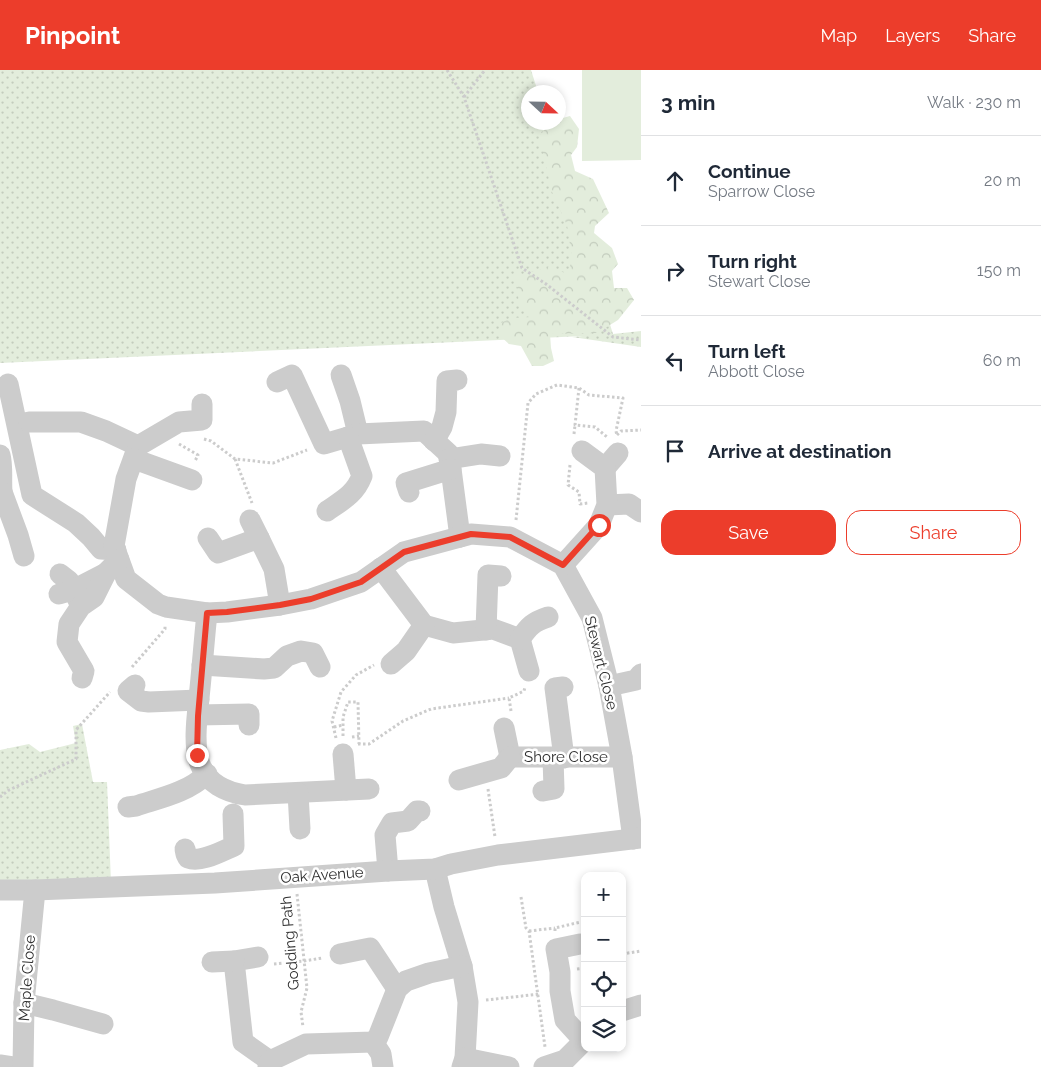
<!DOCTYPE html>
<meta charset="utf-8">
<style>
:root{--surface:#fff;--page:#f2f2f3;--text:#1f2937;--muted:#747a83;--line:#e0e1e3;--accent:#ec3d2b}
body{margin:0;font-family:Raleway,sans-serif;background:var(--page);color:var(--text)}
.controls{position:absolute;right:15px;bottom:15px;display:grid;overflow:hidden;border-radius:10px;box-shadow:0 2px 8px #0003}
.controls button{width:45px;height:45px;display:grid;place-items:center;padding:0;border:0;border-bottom:1px solid var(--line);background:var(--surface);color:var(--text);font:25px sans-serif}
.compass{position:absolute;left:521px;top:15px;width:45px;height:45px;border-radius:50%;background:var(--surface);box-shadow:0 2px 8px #0003;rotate:112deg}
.stop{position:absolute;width:15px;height:15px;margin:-11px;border:4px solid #ec3d2b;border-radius:50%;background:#fff}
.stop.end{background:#ec3d2b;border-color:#fff;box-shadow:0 1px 5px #0008}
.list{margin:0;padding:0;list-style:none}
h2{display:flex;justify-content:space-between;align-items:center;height:65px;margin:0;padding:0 20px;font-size:21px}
h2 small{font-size:16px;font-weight:400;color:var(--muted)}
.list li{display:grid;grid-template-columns:32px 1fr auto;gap:15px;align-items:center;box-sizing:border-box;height:90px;padding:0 20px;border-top:1px solid var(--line)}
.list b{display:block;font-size:19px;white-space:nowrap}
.list p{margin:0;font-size:16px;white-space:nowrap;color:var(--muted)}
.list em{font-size:16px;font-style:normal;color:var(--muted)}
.actions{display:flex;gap:10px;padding:15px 20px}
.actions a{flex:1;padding:11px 0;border:1px solid var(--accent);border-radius:15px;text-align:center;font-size:18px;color:var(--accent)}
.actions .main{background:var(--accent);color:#fff}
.icon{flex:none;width:28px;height:28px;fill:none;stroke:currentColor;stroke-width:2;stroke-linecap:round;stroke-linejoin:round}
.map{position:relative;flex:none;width:641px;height:997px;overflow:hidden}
header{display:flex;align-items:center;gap:30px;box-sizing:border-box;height:70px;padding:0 25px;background:var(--accent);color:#fff}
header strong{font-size:24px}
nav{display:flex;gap:28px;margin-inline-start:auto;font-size:18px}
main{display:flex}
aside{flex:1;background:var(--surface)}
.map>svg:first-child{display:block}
.grass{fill:url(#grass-dots)}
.forest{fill:url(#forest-crowns)}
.garden{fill:#e3eddc}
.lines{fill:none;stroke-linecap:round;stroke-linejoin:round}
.path{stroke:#ccc;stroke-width:3;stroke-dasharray:2.5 2.5;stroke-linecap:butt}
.minor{stroke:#ccc;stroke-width:21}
.route{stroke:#ec3d2b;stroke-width:6}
.labels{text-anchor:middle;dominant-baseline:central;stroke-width:5;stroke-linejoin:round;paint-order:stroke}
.street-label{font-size:15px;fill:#2f2f2f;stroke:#fff}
</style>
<header>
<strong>Pinpoint</strong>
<nav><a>Map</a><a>Layers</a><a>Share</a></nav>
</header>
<main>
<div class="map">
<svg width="641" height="997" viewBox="0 0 641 997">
<defs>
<pattern id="grass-dots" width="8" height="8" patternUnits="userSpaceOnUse" patternTransform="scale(1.25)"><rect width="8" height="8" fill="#e3eddc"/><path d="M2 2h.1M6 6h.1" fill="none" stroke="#c3ccbd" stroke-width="1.8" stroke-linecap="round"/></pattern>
<pattern id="forest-crowns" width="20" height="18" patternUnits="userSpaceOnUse" patternTransform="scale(1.25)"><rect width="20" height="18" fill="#e3eddc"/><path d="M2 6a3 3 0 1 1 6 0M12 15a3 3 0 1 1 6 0" fill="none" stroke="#c3ccbd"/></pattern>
</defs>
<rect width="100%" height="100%" fill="#fff"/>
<g class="grass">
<path d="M0,0H531L538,22H528V52L547,53L613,264L641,261V277L572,267L583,266L0,293Z"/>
<path d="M82,654L93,712H107L111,813L0,810V680L29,674L40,682L76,673L73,656Z"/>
</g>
<path class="forest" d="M570,46L579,59L577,77L571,85L575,101L593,109L609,143L595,156L594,163L612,178L618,194L612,201L614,218H627L634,230L618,250L597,263L550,264L551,278L554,291L543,296H532L521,276L509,274L499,265L501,253L511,248L532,247L519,232L515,206L549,197L568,204L572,188L567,155L552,122L539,66L551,53L558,52L559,49Z"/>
<path class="garden" d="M582,0H641V90L582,91Z"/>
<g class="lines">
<g class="path">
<path d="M447,0L464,27L522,198L546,214L613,267L641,270"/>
<path d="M464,27L485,0"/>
<path d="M579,318L575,355L595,357L607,367L608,366"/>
<path d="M574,364L575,355"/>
<path d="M617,365L621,361L641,360"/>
<path d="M204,369L211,371L235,389L273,393L307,380"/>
<path d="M179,374L198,385L195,391"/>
<path d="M235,389L252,433"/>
<path d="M570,395L568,415L579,422L580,434L588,433"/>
<path d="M516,450L528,333L536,324L557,315L579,318L589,325L623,328L616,361L617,366"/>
<path d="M132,597L165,559V555"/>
<path d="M511,641L509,628L524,621L525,617"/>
<path d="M334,657L343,655"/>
<path d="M343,666V647L348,632H358L359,674"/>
<path d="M352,667L359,666"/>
<path d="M336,668L332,651L341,622L356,605L374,595"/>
<path d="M358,674H369L403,651L431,639L509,628"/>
<path d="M488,719L495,767"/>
<path d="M0,727L9,720L76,689V660L110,622"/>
<path d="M297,824L307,918L301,942L303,957"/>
<path d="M521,827L526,858L529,861L545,977"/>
<path d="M529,861L555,858"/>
<path d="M555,861V858L585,851"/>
<path d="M622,884L641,881"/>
<path d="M274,894L304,891L322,888"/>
<path d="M577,899L585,898"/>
<path d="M486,930L540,924"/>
</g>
<g class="minor">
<path d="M341,305L350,331L358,364"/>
<path d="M277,312L292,305L324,374L358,364L424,361L449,384L460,467"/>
<path d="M8,314L32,425L76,453L91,467L101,479L116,480"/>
<path d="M29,352H81L106,361L138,376L126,409L114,476L126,509L158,534L166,537L207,543L227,542L280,535L311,529L361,512L404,482L471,464L510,467L563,495L592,548L609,616L622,687L633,769"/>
<path d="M434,371L442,357L446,342L447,311L457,310"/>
<path d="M138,376L179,352L202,350V334"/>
<path d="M0,385C3,397 1,409 2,422"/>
<path d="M134,389L192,410"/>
<path d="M449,389L481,384L500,386"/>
<path d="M605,398L618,383"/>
<path d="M0,422H2L18,465L24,486"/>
<path d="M409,422L406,413L451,399"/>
<path d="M607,435L629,434L641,442"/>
<path d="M327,441C343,430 355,424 362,406L348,367"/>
<path d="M250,450L259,468"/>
<path d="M208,468L218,483L259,468L274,499L280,535"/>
<path d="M563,495L599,455L607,435L605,398L582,381"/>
<path d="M381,498L424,555L453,563L493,559L520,569L529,601"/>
<path d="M60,504L69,511L79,532"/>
<path d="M59,524L73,520L106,503"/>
<path d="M207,543C204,572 202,600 199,628C197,647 193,676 200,694C207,713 226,722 245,725L369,719"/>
<path d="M486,560L488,505L501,506"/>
<path d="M520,569C529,556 533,552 548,547"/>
<path d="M391,594L406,581L424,555"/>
<path d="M202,595L264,599L274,598L287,586L301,581L313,583L320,597"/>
<path d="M82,608L84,601L67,572L69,554L81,536L94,527L106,503L119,490"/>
<path d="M135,615L128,621L141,631L149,632L199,630"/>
<path d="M609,616L636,610L641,604"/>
<path d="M563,617L555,618L564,688"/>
<path d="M198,645L249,644V655"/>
<path d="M504,658L510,687H622"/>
<path d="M343,684L346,720"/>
<path d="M459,710L501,698L510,687"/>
<path d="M543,721L554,719L553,688"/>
<path d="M298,723L300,759"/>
<path d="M128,737L136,736C160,728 187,723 207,704"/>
<path d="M185,779L186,784L188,788C201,793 222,781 234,776L233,744"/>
<path d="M435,799L444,837L462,896L468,932L465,988L462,997"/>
<path d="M388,801L385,765L392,753L408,751L417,741H420"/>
<path d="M0,820H35L215,813L388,801L435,799L451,794L498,785L641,768"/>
<path d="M580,874L556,879L560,902V921L565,950L584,971"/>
<path d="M340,884L370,878L397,919"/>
<path d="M258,887L234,891L243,972L270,991"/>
<path d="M212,892L234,891"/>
<path d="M24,933L53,940L103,954"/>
<path d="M622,941L641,935"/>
<path d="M373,972L381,984L383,997"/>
<path d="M465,988L509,997"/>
<path d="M0,995L13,997"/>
<path d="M23,997L24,933L35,820"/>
<path d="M268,997L270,991L306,974L373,972L378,967L397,919L406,911L429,903L462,896"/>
<path d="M544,997L565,990L585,970"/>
</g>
</g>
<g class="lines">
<path class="route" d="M197,685L198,646L207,543L227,542L280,535L311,529L361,512L404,482L471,464L510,467L563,495L599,455"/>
</g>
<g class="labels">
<g class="street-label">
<text transform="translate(601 593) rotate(76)">Stewart Close</text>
<text x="566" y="687">Shore Close</text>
<text transform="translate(322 805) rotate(-4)">Oak Avenue</text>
<text transform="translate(290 873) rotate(-95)">Godding Path</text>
<text transform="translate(27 908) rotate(-86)">Maple Close</text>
</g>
</g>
</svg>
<div class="controls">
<button>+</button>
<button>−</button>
<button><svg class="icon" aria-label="locate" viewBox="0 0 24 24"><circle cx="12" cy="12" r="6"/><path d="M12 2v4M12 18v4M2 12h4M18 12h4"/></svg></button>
<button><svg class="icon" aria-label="layers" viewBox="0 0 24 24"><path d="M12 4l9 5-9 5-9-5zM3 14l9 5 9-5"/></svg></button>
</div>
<svg class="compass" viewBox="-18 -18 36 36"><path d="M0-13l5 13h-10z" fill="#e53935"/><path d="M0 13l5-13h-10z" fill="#747a83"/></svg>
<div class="stop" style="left:599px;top:455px"></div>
<div class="stop end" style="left:197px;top:685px"></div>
</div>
<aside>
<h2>3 min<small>Walk · 230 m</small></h2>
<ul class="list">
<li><svg class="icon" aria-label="ahead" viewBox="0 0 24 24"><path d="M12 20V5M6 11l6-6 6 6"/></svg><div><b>Continue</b><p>Sparrow Close</p></div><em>20 m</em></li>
<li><svg class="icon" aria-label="right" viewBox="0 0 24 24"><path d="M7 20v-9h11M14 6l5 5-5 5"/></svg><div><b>Turn right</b><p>Stewart Close</p></div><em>150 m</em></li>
<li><svg class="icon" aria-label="left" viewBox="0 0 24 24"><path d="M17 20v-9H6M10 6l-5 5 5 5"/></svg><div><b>Turn left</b><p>Abbott Close</p></div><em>60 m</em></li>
<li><svg class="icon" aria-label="arrive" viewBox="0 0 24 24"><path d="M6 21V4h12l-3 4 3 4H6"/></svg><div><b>Arrive at destination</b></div></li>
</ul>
<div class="actions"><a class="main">Save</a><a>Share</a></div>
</aside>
</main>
